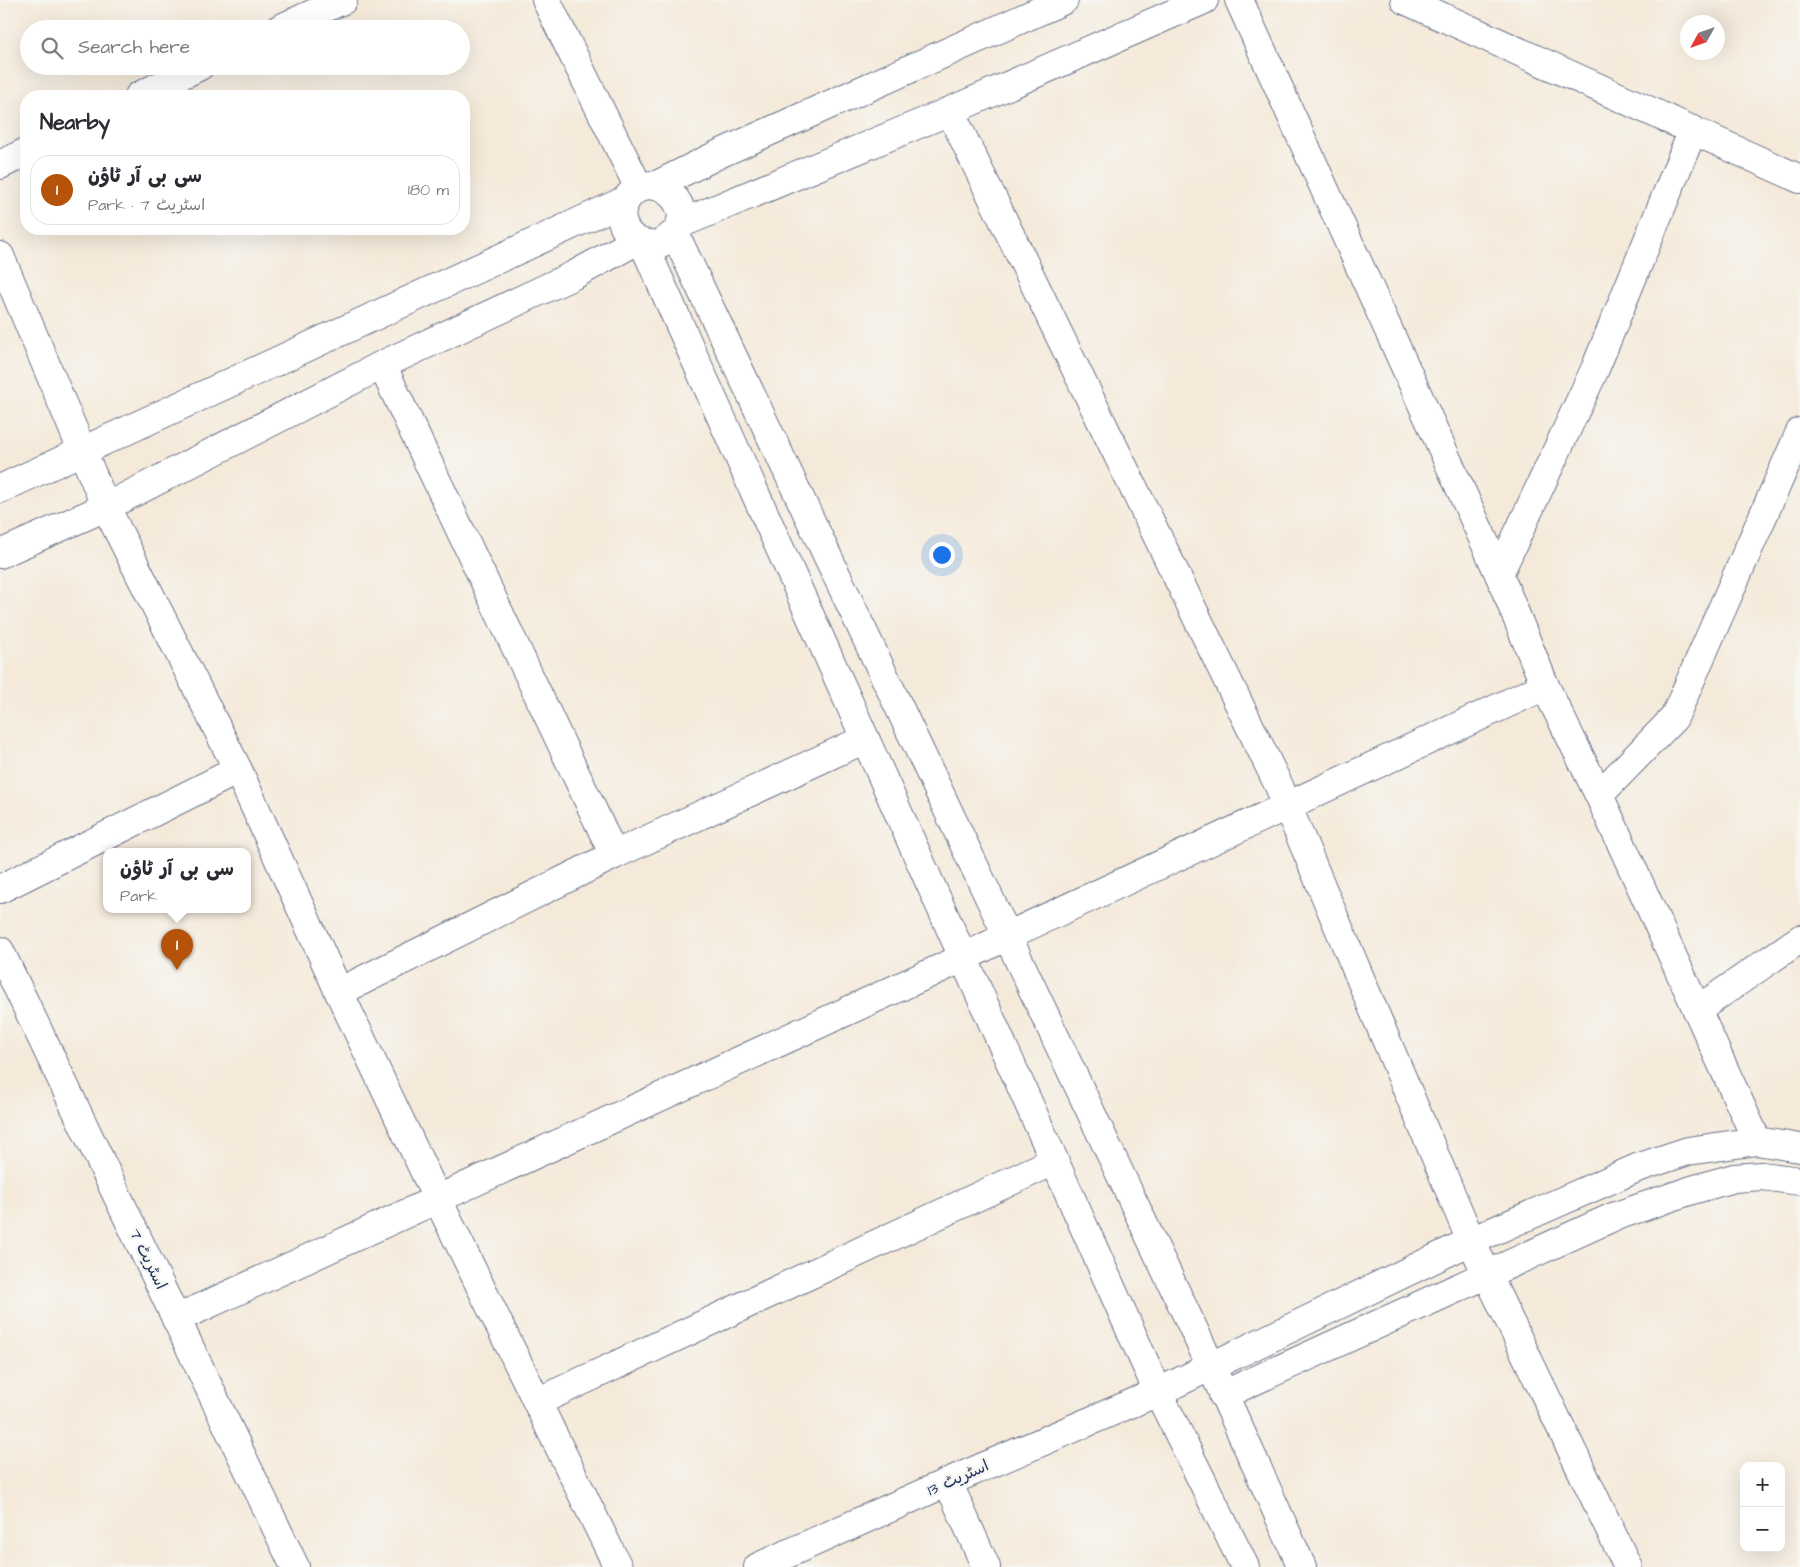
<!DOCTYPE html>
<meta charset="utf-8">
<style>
:root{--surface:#fff;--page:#f2f2f3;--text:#2b2b33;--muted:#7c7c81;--line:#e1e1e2;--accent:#b45309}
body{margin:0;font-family:"Architects Daughter","Playpen Sans Arabic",sans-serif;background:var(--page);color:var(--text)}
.controls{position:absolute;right:15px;bottom:15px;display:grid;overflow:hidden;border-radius:10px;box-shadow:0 5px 20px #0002}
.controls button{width:45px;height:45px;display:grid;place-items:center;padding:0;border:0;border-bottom:1px solid var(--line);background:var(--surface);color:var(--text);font:25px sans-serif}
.compass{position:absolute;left:1680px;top:15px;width:45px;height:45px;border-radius:50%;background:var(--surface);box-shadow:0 5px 20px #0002;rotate:230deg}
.you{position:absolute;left:941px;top:554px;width:18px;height:18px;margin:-12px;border:4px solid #fff;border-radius:50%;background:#1a73e8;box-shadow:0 0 0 8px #1a73e833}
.badge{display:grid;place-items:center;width:32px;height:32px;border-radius:50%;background:var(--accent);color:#fff;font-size:16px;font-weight:700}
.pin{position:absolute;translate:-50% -41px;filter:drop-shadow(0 1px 2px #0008)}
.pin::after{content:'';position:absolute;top:26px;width:18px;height:15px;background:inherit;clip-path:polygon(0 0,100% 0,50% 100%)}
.popup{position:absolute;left:103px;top:848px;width:148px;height:65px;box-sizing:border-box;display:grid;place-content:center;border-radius:10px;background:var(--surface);filter:drop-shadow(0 1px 4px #0005);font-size:16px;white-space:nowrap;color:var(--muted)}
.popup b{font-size:19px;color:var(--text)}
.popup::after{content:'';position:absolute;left:50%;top:100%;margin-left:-10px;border:10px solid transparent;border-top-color:var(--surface)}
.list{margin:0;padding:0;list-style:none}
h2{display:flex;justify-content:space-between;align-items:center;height:65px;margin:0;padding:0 20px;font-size:21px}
h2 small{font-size:16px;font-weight:400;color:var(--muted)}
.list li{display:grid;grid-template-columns:32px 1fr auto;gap:15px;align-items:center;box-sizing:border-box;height:70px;margin:0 10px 10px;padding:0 10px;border:1px solid var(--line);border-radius:20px}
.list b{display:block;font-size:19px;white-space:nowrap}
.list p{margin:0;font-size:16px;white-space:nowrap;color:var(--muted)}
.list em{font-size:16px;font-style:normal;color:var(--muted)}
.icon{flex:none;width:28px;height:28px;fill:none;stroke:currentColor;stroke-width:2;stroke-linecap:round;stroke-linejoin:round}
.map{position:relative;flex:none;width:1800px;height:1567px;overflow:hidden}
.search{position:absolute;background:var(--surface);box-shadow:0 5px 20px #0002;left:20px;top:20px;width:450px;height:55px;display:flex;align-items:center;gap:12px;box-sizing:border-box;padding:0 18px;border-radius:28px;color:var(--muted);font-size:19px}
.panel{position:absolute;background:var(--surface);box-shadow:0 5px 20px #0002;left:20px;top:90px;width:450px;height:145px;border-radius:20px}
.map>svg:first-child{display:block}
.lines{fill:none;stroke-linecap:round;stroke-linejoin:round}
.minor-casing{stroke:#677089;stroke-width:30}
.minor{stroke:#fff;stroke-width:28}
.labels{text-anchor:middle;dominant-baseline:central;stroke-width:5;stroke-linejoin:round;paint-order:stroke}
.street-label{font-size:16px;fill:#1b2f5e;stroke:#f6f6f2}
</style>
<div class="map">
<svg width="1800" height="1567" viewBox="0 0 1800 1567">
<rect width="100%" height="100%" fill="#f6f6f2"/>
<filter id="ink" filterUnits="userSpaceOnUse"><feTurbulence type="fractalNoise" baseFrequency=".02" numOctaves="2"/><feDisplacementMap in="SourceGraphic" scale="10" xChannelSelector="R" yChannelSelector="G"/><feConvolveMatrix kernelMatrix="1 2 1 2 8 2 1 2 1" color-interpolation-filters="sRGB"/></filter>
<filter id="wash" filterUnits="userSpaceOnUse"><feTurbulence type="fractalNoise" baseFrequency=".0096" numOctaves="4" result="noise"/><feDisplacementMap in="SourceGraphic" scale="20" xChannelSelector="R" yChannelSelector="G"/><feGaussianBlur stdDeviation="1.12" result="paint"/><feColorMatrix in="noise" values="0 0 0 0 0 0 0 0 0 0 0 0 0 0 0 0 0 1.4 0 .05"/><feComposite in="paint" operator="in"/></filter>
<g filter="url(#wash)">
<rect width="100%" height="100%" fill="#f5eada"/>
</g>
<g filter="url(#ink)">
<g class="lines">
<defs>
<g id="minor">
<path d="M546,0L639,188"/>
<path d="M1239,0L1499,574L1545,686L1599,795L1757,1141"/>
<path d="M1405,0L1800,179"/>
<path d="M279,29L343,0"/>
<path d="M139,96L200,66"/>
<path d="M950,111L1279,786L1471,1241L1628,1567"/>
<path d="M0,165L26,152"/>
<path d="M655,186L719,154L1064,0"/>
<path d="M680,224L950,111L1204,0"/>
<path d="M675,234L1211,1366L1302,1567"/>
<path d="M643,243C648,244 653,245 658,244C663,243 667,239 671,236C704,214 653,159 626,200C615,216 625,238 643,243L1158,1392L1245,1567"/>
<path d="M0,256L106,507L238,770L339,992L437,1198L618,1567"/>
<path d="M382,365L614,855"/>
<path d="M0,489L626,200"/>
<path d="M0,554L106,507L382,365L574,275L636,241"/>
<path d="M1499,574L1595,369L1693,130"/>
<path d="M1599,795L1674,718L1800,432"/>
<path d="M0,889L238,770"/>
<path d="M0,951L295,1567"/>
<path d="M339,992L614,855L865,739"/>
<path d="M1697,1010L1800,939"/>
<path d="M176,1319L963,958L1007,936L1545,686"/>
<path d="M1223,1395L1613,1217L1692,1190L1734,1178L1762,1176L1800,1181"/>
<path d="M537,1402L1054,1161"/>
<path d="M948,1482L986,1567"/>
<path d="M758,1567L948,1482L1158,1392L1471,1241L1637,1168L1688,1151L1757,1141L1800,1148"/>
</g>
</defs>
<use href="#minor" class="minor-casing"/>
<use href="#minor" class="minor"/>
</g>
</g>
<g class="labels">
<g class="street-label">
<text transform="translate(148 1259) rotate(64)">اسٹریٹ 7</text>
<text transform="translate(958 1478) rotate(-24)">اسٹریٹ 13</text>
</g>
</g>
</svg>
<div class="controls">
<button>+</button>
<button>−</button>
</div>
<svg class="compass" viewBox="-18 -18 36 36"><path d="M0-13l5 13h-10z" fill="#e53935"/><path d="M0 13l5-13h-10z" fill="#7c7c81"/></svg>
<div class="you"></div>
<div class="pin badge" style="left:177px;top:970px">1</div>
<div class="popup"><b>سی بی آر ٹاؤن</b>Park</div>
<div class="search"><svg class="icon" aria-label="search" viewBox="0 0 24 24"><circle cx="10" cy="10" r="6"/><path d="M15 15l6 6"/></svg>Search here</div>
<section class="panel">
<h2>Nearby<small></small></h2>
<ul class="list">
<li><span class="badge">1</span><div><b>سی بی آر ٹاؤن</b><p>Park · اسٹریٹ 7</p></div><em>180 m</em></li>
</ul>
</section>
</div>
